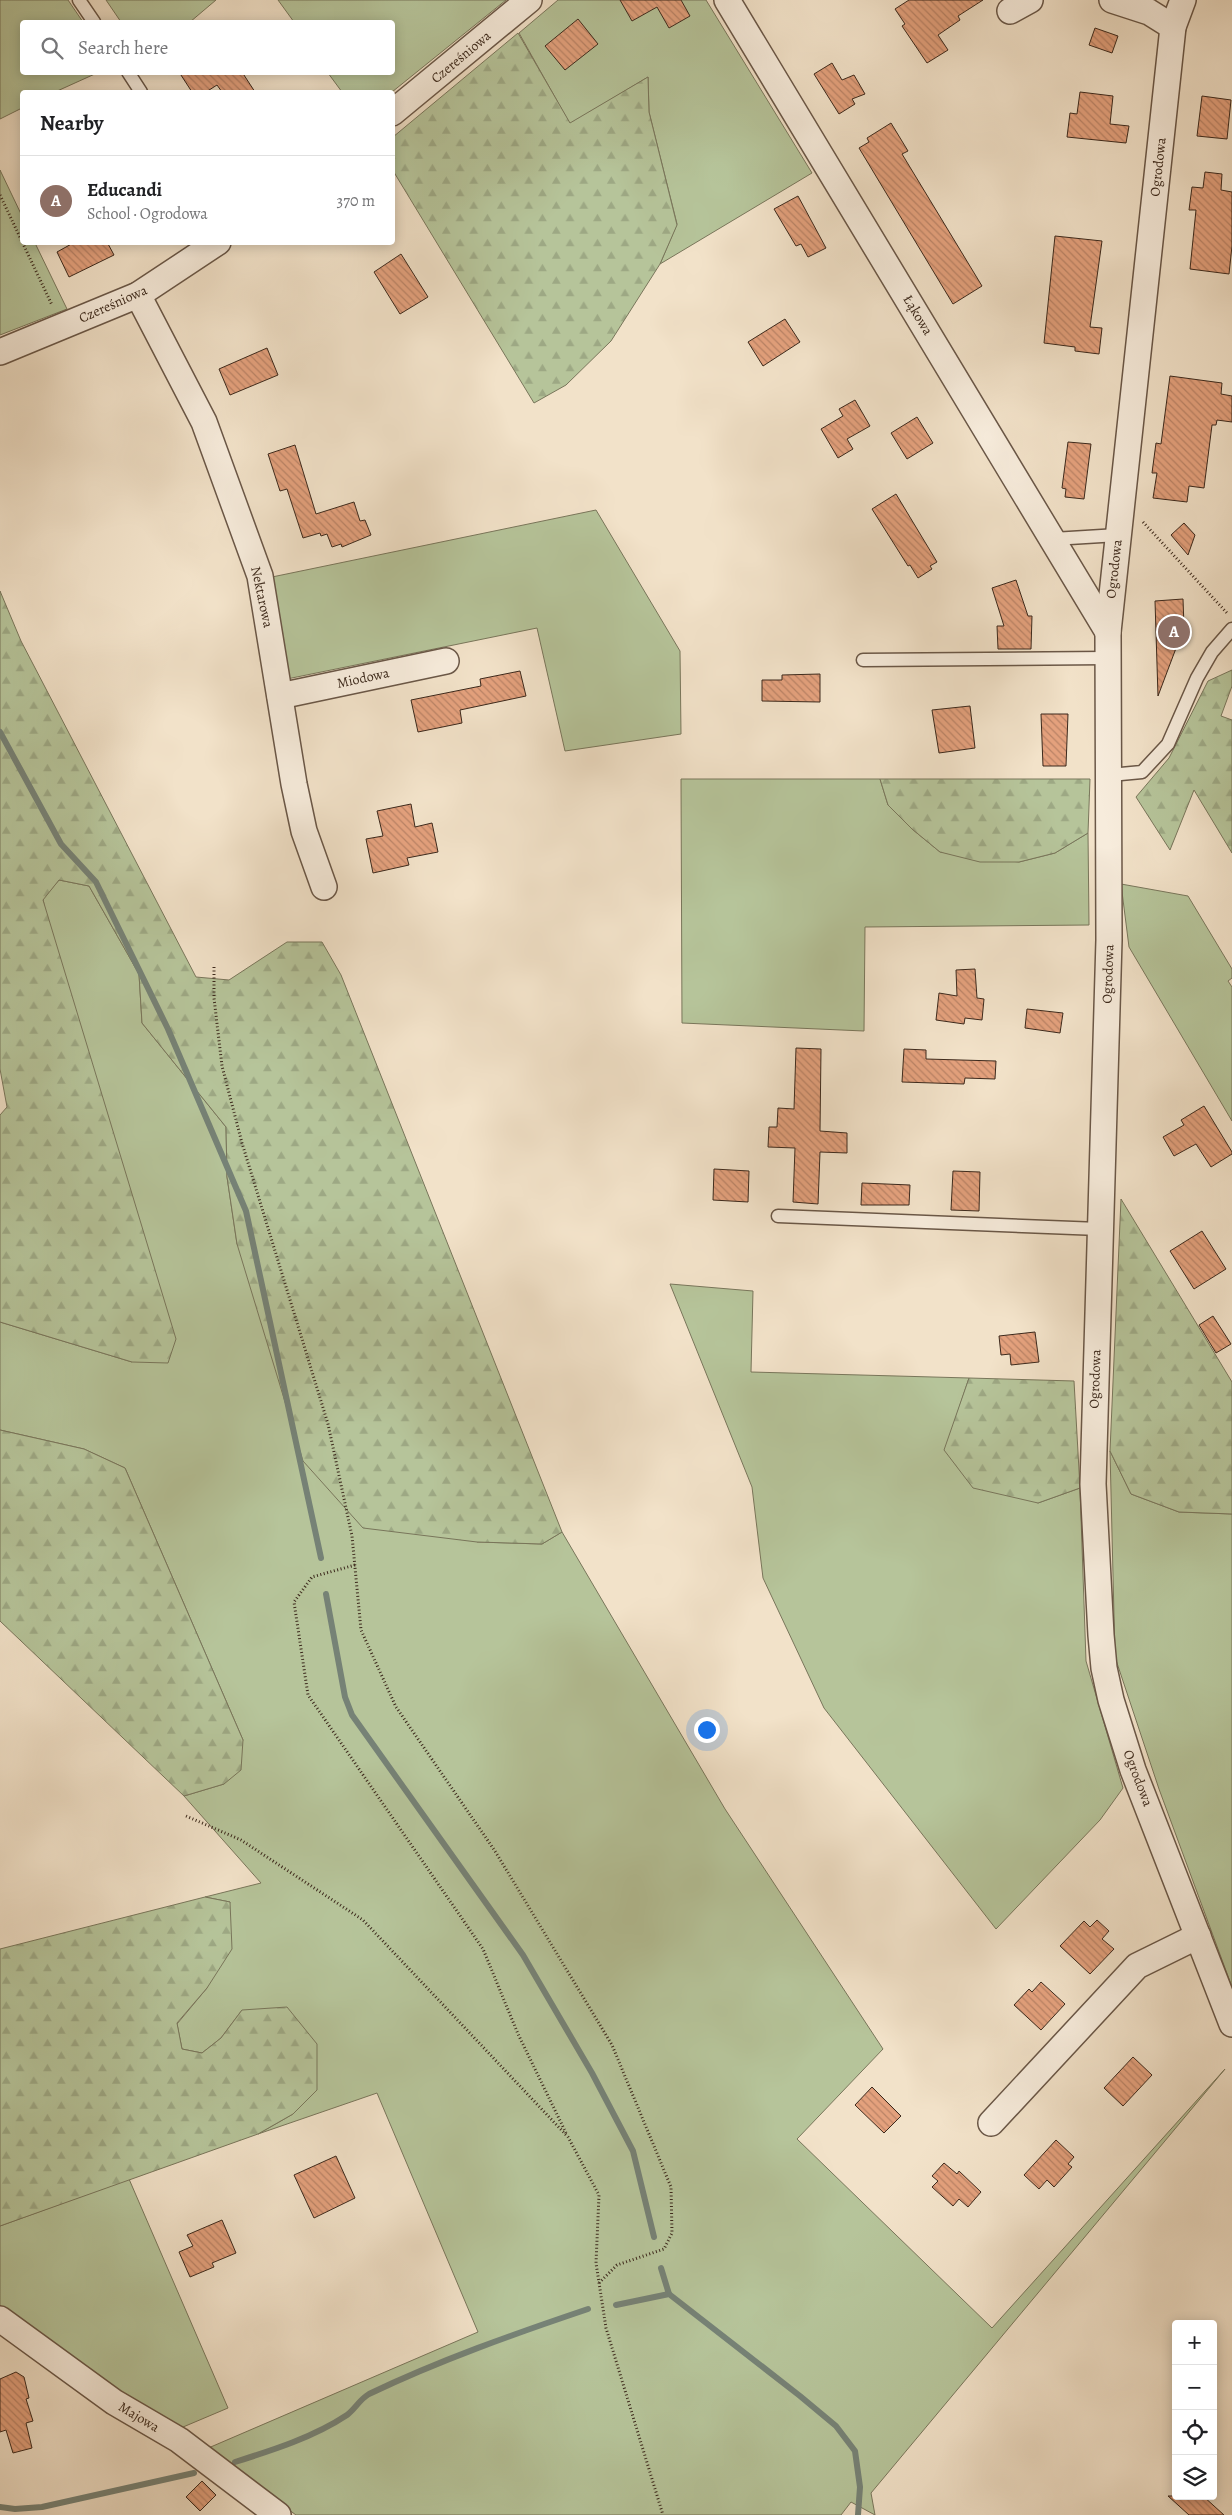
<!DOCTYPE html>
<meta charset="utf-8">
<style>
:root{--surface:#fff;--page:#f6f6f6;--text:#202124;--muted:#757577;--line:#e0e0e0;--accent:#111827}
body{margin:0;font-family:Alegreya,serif;background:var(--page);color:var(--text)}
.controls{position:absolute;right:15px;bottom:15px;display:grid;overflow:hidden;border-radius:5px;box-shadow:0 2px 12px #0003}
.controls button{width:45px;height:45px;display:grid;place-items:center;padding:0;border:0;border-bottom:1px solid var(--line);background:var(--surface);color:var(--text);font:25px sans-serif}
.you{position:absolute;left:706px;top:1729px;width:18px;height:18px;margin:-12px;border:4px solid #fff;border-radius:50%;background:#1a73e8;box-shadow:0 0 0 8px #1a73e833}
.badge{display:grid;place-items:center;width:32px;height:32px;border-radius:50%;background:var(--accent);color:#fff;font-size:16px;font-weight:700}
.pin{position:absolute;translate:-50% -50%;border:2px solid #fff;box-shadow:0 1px 5px #0006}
.list{margin:0;padding:0;list-style:none}
h2{display:flex;justify-content:space-between;align-items:center;height:65px;margin:0;padding:0 20px;font-size:21px}
h2 small{font-size:16px;font-weight:400;color:var(--muted)}
.list li{display:grid;grid-template-columns:32px 1fr auto;gap:15px;align-items:center;box-sizing:border-box;height:90px;padding:0 20px;border-top:1px solid var(--line)}
.list b{display:block;font-size:19px;white-space:nowrap}
.list p{margin:0;font-size:16px;white-space:nowrap;color:var(--muted)}
.list em{font-size:16px;font-style:normal;color:var(--muted)}
.icon{flex:none;width:28px;height:28px;fill:none;stroke:currentColor;stroke-width:2;stroke-linecap:round;stroke-linejoin:round}
.map{position:relative;flex:none;width:1232px;height:2515px;overflow:hidden}
.search{position:absolute;background:var(--surface);box-shadow:0 2px 12px #0003;left:20px;top:20px;width:375px;height:55px;display:flex;align-items:center;gap:12px;box-sizing:border-box;padding:0 18px;border-radius:5px;color:var(--muted);font-size:19px}
.panel{position:absolute;background:var(--surface);box-shadow:0 2px 12px #0003;left:20px;top:90px;width:375px;height:155px;border-radius:5px}
.map>svg:first-child{display:block}
.grass{fill:#b6c49a;stroke:#79765b}
.forest{fill:url(#forest-firs);stroke:#79765b}
.lines{fill:none;stroke-linecap:round;stroke-linejoin:round}
.stream{stroke:#768276;stroke-width:6}
.building{fill:url(#building-back-hatch);stroke:#3c291c}
.lane-casing{stroke:#6a5747;stroke-width:15}
.street-casing{stroke:#6a5747;stroke-width:28}
.path{stroke:#3c291c;stroke-width:3;stroke-dasharray:1 2.5;stroke-linecap:butt}
.lane{stroke:#f7ecdc;stroke-width:12}
.street{stroke:#f7ecdc;stroke-width:25}
.labels{text-anchor:middle;dominant-baseline:central;stroke-width:4;stroke-linejoin:round;paint-order:stroke}
.street-label{font-size:14px;fill:#3c291c;stroke:#f7ecdc}
</style>
<div class="map">
<svg width="1232" height="2515" viewBox="0 0 1232 2515">
<defs>
<pattern id="forest-firs" width="22" height="20" patternUnits="userSpaceOnUse" patternTransform="scale(1.25)"><rect width="22" height="20" fill="#b6c49a"/><path d="M5 1l3.5 6h-7zM16 11l3.5 6h-7z" fill="#9da884"/></pattern>
<pattern id="building-back-hatch" width="6" height="6" patternUnits="userSpaceOnUse" patternTransform="scale(1.25)"><rect width="6" height="6" fill="#e4a17d"/><path d="M-1 5l2 2M0 0l6 6M5-1l2 2" fill="none" stroke="#ba8366"/></pattern>
</defs>
<rect width="100%" height="100%" fill="#f2e2c9"/>
<filter id="stains"><feTurbulence type="fractalNoise" baseFrequency=".004" numOctaves="4"/><feColorMatrix values="0 0 0 0 .2 0 0 0 0 .09 0 0 0 0 .02 0 0 0 .5 -.17"/></filter>
<radialGradient id="worn" r=".72"><stop offset=".6" stop-color="#630" stop-opacity="0"/><stop offset="1" stop-color="#630" stop-opacity=".3"/></radialGradient>
<g class="grass">
<path d="M0,0H68L83,22H22V72L97,73L55,92H22V108L0,119Z"/>
<path d="M106,0H216L190,22H121Z"/>
<path d="M278,0H506L392,92H342L328,73L392,72V22H294Z"/>
<path d="M558,0H706L812,173L660,264L677,224L649,112L648,77L570,124L519,33Z"/>
<path d="M0,170L22,216V242L35,243L67,309L0,335Z"/>
<path d="M596,510L680,651L681,734L565,751L537,628L282,680L272,577Z"/>
<path d="M681,779H880L888,805L912,829L940,852L1019,862L1055,853L1088,833L1089,925L865,927L864,1031L682,1023Z"/>
<path d="M59,880L89,886L139,974L142,1023L226,1127L227,1177L237,1244L477,1542L542,1544L562,1532L725,1809L883,2049L797,2139L992,2328L1225,2069L871,2493L875,2515L851,2502L841,2515H296L206,2449L478,2332L377,2093L258,2134L293,2114L242,2010L221,2038L202,2053L182,2049L177,2024L207,1988L230,1902L205,1897L261,1883L184,1796L224,1784L243,1740L125,1468L84,1449L0,1430V1322L132,1362L43,899Z"/>
<path d="M1121,884L1188,896L1232,969V978L1228,981L1232,987V1121L1129,947Z"/>
<path d="M670,1284L753,1291L751,1372L969,1378L945,1450L1038,1503L1080,1488L1086,1661L1123,1788L1100,1820L996,1929L824,1708L763,1578L752,1487Z"/>
<path d="M1110,1451L1131,1494L1179,1512L1232,1514V1987L1159,1789L1115,1657Z"/>
<path d="M129,2179L228,2408L176,2430L0,2306V2226Z"/>
</g>
<g class="forest">
<path d="M518,33L570,123L648,77L649,112L677,225L660,264L611,341L566,385L534,403L392,169L393,137Z"/>
<path d="M0,591L21,641L196,977L229,980L287,942H322L341,975L562,1532L542,1544L477,1542L363,1528L303,1461L237,1244L227,1177L226,1127L142,1023L139,974L89,886L59,880L43,900L176,1339L168,1363L132,1362L0,1322V1115L7,1107L0,1069Z"/>
<path d="M1232,670V686L1221,716L1232,720V853L1194,790L1170,850L1136,797L1169,758L1208,681Z"/>
<path d="M880,779H1090L1088,833L1055,853L1019,862H980L940,852L912,829L888,805Z"/>
<path d="M1121,1199L1232,1382V1514L1179,1512L1131,1494L1110,1451Z"/>
<path d="M969,1378L1074,1381L1080,1488L1038,1503L973,1488L944,1450Z"/>
<path d="M0,1430L84,1449L125,1468L243,1740L241,1770L224,1784L184,1796L0,1621Z"/>
<path d="M205,1897L230,1902L232,1949L207,1988L177,2023L182,2049L202,2053L221,2038L242,2010L287,2007L317,2044V2090L293,2114L258,2134L0,2226V1949Z"/>
</g>
<g class="lines">
<g class="stream">
<path d="M0,732L61,844L96,882L168,1029L246,1211L321,1558"/>
<path d="M326,1594L345,1697L352,1715L523,1955L592,2073L633,2151L654,2237"/>
<path d="M661,2268L669,2294"/>
<path d="M616,2305L669,2294L800,2396L836,2426L855,2451L860,2487L858,2515"/>
<path d="M235,2462C273,2450 314,2437 347,2415C355,2409 360,2399 369,2394C440,2360 514,2334 588,2309"/>
<path d="M0,2507L15,2509L42,2507L194,2473"/>
</g>
</g>
<g class="building">
<path d="M620,0H681L690,16L669,28L657,7L632,21Z"/>
<path d="M909,0H983L958,16L960,20L938,35L948,50L927,63L902,26L905,24L895,9Z"/>
<path d="M578,19L598,44L565,70L545,46Z"/>
<path d="M1095,28L1118,36L1112,53L1089,45Z"/>
<path d="M832,63L842,80L854,75L865,94L852,99L855,104L839,114L814,74Z"/>
<path d="M179,72H242L255,92H222L217,85L206,92H192Z"/>
<path d="M1080,92L1113,96L1110,124L1129,126L1126,143L1067,137L1070,113L1077,114Z"/>
<path d="M1202,96L1231,100L1227,139L1197,136Z"/>
<path d="M891,123L908,151L902,154L982,286L953,304L859,148L869,142L867,138Z"/>
<path d="M1205,172L1222,174L1221,190L1232,192V246L1229,274L1190,269L1196,210H1189L1192,187L1203,188Z"/>
<path d="M798,196L826,248L808,257L801,244L796,246L774,209Z"/>
<path d="M1055,236L1102,241L1090,327L1102,328L1099,354L1075,351V347L1044,343Z"/>
<path d="M75,242H107L114,255L69,277L57,252Z"/>
<path d="M401,254L428,297L400,314L374,272Z"/>
<path d="M785,319L800,342L763,366L748,342Z"/>
<path d="M267,348L278,375L230,395L219,369Z"/>
<path d="M1170,376L1222,383L1221,394L1232,396V422L1217,420L1216,425H1212L1204,488L1189,486L1187,502L1153,498L1157,473H1152L1156,443L1161,444Z"/>
<path d="M855,400L870,426L847,439L853,449L838,458L821,429L843,416L839,409Z"/>
<path d="M917,417L933,443L907,459L891,433Z"/>
<path d="M1068,442L1091,444L1084,499L1065,497L1066,489L1062,488Z"/>
<path d="M295,445L316,514L354,502L360,521L365,520L371,535L342,547L341,544L332,547L327,534L321,536L320,533L303,538L287,489L280,491L268,454Z"/>
<path d="M896,494L937,562L930,566L932,569L918,578L910,565L908,566L872,509Z"/>
<path d="M1184,523L1195,535L1188,555L1171,535Z"/>
<path d="M1016,580L1028,616H1032L1031,649H998L997,626H1004L992,588Z"/>
<path d="M1183,599L1184,627L1158,696L1155,601Z"/>
<path d="M520,671L526,696L460,710L462,723L418,732L411,700L481,686L480,679Z"/>
<path d="M820,674V702L762,701V680H782V675Z"/>
<path d="M970,706L975,748L939,753L932,710Z"/>
<path d="M1041,714H1068L1066,766H1043Z"/>
<path d="M411,804L415,827L432,823L438,852L407,858L409,865L373,873L366,839L383,836L377,811Z"/>
<path d="M975,969L977,998L984,999L982,1020L965,1018L964,1024L936,1020L939,993L957,996L956,970Z"/>
<path d="M1027,1009L1063,1013L1060,1033L1025,1028Z"/>
<path d="M796,1048L821,1049L820,1131L847,1133V1153L820,1152L818,1204L793,1202L795,1148L768,1147L769,1127H777L778,1108L794,1109Z"/>
<path d="M904,1049L926,1050V1059L996,1061L995,1079L965,1078L964,1084L902,1082Z"/>
<path d="M1204,1106L1232,1152V1154L1211,1167L1196,1144L1174,1156L1163,1137L1184,1125L1181,1120Z"/>
<path d="M714,1169L749,1171L748,1202L713,1200Z"/>
<path d="M953,1171L980,1172L979,1211L951,1210Z"/>
<path d="M862,1183L910,1185L909,1205H861Z"/>
<path d="M1202,1231L1226,1269L1194,1289L1170,1251Z"/>
<path d="M1213,1316L1231,1344L1216,1353L1199,1325Z"/>
<path d="M1035,1332L1039,1362L1011,1365L1010,1354L1001,1355L999,1336Z"/>
<path d="M1097,1920L1109,1931L1102,1939L1114,1949L1090,1974L1060,1946L1084,1921L1090,1927Z"/>
<path d="M1041,1982L1065,2004L1041,2030L1014,2005L1029,1989L1032,1992Z"/>
<path d="M1133,2057L1152,2075L1123,2106L1104,2088Z"/>
<path d="M872,2087L901,2116L884,2133L855,2105Z"/>
<path d="M1056,2140L1074,2157L1068,2164L1072,2167L1054,2187L1047,2180L1039,2189L1024,2175Z"/>
<path d="M336,2156L355,2198L314,2218L294,2175Z"/>
<path d="M944,2163L957,2174L959,2171L981,2192L968,2207L959,2199L953,2206L932,2187L938,2181L932,2176Z"/>
<path d="M222,2220L236,2253L212,2263L214,2267L190,2277L179,2252L193,2246L187,2235Z"/>
<path d="M16,2372L24,2377L29,2398L26,2399L33,2421L26,2423L32,2448L13,2453L6,2430L0,2432V2379Z"/>
<path d="M202,2481L216,2495L200,2511L186,2497Z"/>
<path d="M1168,2496H1203L1224,2515H1189Z"/>
</g>
<g class="lines">
<defs>
<g id="lane">
<path d="M79,0L94,22"/>
<path d="M128,72L141,92"/>
<path d="M1053,539L1118,535"/>
<path d="M863,660L1107,658"/>
<path d="M1110,775L1142,772L1168,744L1197,678L1212,652L1232,629"/>
<path d="M778,1216L1099,1229"/>
</g>
<g id="street">
<path d="M727,0L1108,632"/>
<path d="M1112,0L1149,12L1173,27"/>
<path d="M1183,0L1173,27L1108,632L1109,940L1093,1484L1101,1635L1104,1668L1111,1700L1133,1770L1232,2024"/>
<path d="M1010,11L1030,0"/>
<path d="M392,113L529,0"/>
<path d="M138,295L204,422L260,576L294,784L304,831L324,887"/>
<path d="M0,352L138,295L218,242"/>
<path d="M280,696L446,661"/>
<path d="M991,2123L1137,1966L1198,1936"/>
<path d="M0,2319L114,2402L179,2440L278,2515"/>
</g>
</defs>
<use href="#lane" class="lane-casing"/>
<use href="#street" class="street-casing"/>
<g class="path">
<path d="M0,195L52,305"/>
<path d="M1143,522L1227,613"/>
<path d="M214,967V998L222,1066L242,1143L328,1424L352,1536L361,1630L396,1707L495,1851L612,2045L671,2187L672,2233L664,2249L617,2265L599,2283"/>
<path d="M355,1565L312,1577L294,1602L308,1695L483,1949L518,2034L566,2133"/>
<path d="M186,1816L241,1840L363,1920L568,2137L599,2195L596,2263L606,2328L663,2515"/>
</g>
<use href="#lane" class="lane"/>
<use href="#street" class="street"/>
</g>
<g class="labels">
<g class="street-label">
<text transform="translate(461 57) rotate(-40)">Czereśniowa</text>
<text transform="translate(1158 167) rotate(-84)">Ogrodowa</text>
<text transform="translate(113 304) rotate(-24)">Czereśniowa</text>
<text transform="translate(918 315) rotate(59)">Łąkowa</text>
<text transform="translate(1114 569) rotate(-84)">Ogrodowa</text>
<text transform="translate(262 597) rotate(78)">Nektarowa</text>
<text transform="translate(363 678) rotate(-12)">Miodowa</text>
<text transform="translate(1108 974) rotate(-88)">Ogrodowa</text>
<text transform="translate(1095 1379) rotate(-88)">Ogrodowa</text>
<text transform="translate(1138 1778) rotate(69)">Ogrodowa</text>
<text transform="translate(139 2417) rotate(31)">Majowa</text>
</g>
</g>
<rect width="100%" height="100%" filter="url(#stains)"/>
<rect width="100%" height="100%" fill="url(#worn)"/>
</svg>
<div class="controls">
<button>+</button>
<button>−</button>
<button><svg class="icon" aria-label="locate" viewBox="0 0 24 24"><circle cx="12" cy="12" r="6"/><path d="M12 2v4M12 18v4M2 12h4M18 12h4"/></svg></button>
<button><svg class="icon" aria-label="layers" viewBox="0 0 24 24"><path d="M12 4l9 5-9 5-9-5zM3 14l9 5 9-5"/></svg></button>
</div>
<div class="you"></div>
<div class="pin badge" style="left:1174px;top:632px;background:#8d6e63">A</div>
<div class="search"><svg class="icon" aria-label="search" viewBox="0 0 24 24"><circle cx="10" cy="10" r="6"/><path d="M15 15l6 6"/></svg>Search here</div>
<section class="panel">
<h2>Nearby<small></small></h2>
<ul class="list">
<li><span class="badge" style="background:#8d6e63">A</span><div><b>Educandi</b><p>School · Ogrodowa</p></div><em>370 m</em></li>
</ul>
</section>
</div>
